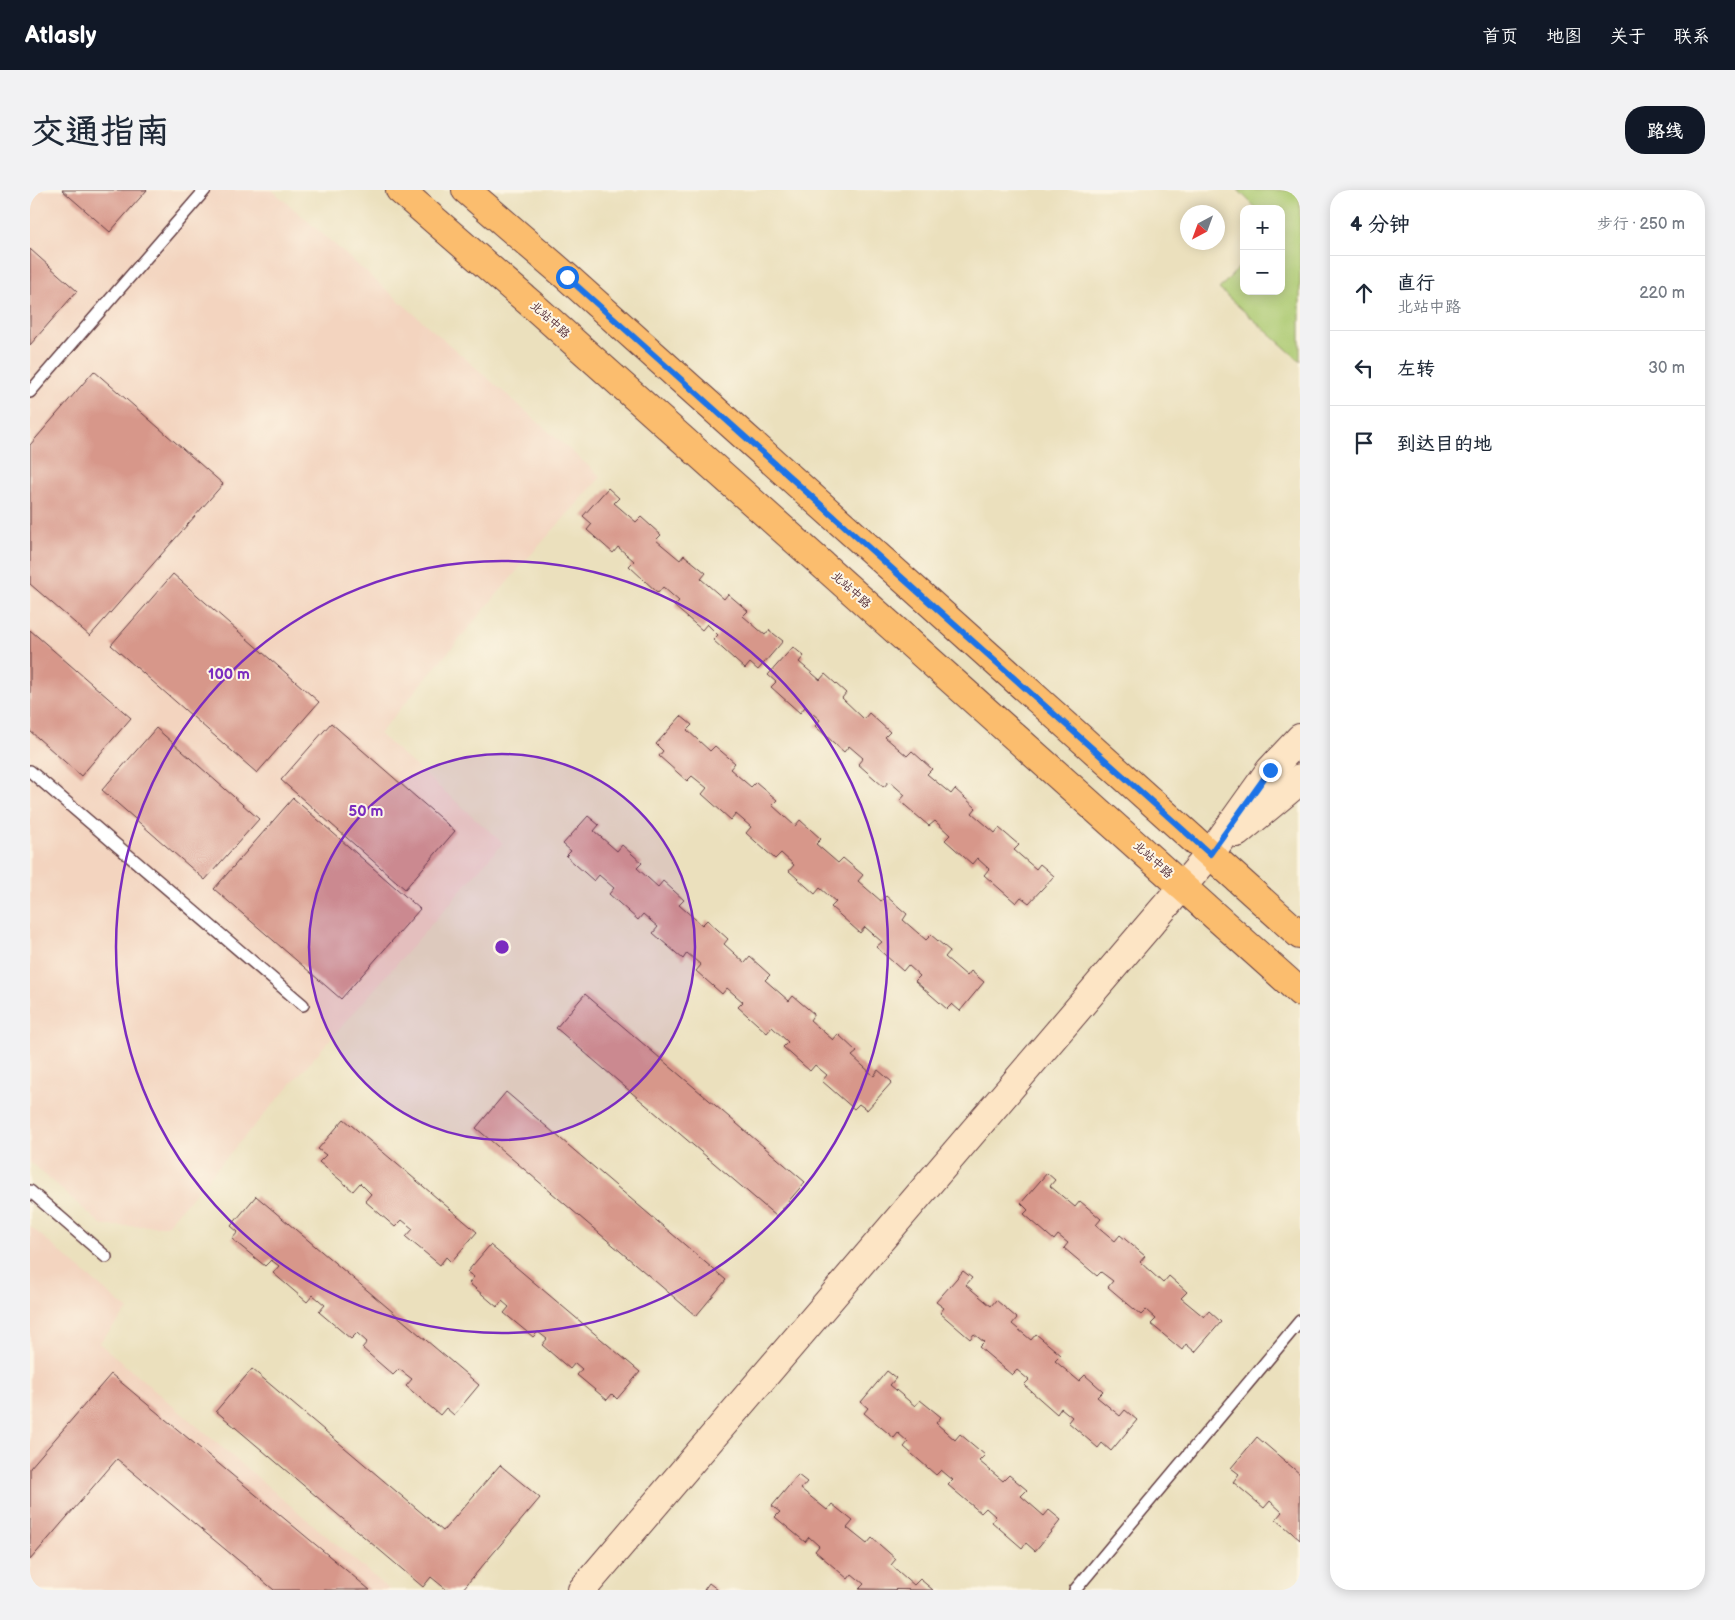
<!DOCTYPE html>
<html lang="zh">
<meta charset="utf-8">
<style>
:root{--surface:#fff;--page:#f2f2f3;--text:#1f2937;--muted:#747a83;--line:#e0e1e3;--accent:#111827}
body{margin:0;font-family:"Balsamiq Sans","LXGW WenKai TC",sans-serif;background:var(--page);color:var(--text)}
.controls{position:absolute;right:15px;top:15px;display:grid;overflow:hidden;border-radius:10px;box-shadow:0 2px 12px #0003}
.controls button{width:45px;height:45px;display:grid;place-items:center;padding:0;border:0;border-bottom:1px solid var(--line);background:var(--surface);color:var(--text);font:25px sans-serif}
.compass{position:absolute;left:1150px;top:15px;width:45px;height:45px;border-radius:50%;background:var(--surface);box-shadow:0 2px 12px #0003;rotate:221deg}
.stop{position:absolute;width:15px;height:15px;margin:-11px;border:4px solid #1a73e8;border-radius:50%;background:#fff}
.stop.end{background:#1a73e8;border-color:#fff;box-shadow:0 1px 5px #0008}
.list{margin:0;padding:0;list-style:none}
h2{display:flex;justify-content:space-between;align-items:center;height:65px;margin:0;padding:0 20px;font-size:21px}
h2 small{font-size:16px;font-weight:400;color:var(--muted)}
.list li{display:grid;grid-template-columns:32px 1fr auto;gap:15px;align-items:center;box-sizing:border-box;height:75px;padding:0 20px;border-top:1px solid var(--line)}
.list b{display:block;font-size:19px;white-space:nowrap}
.list p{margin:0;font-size:16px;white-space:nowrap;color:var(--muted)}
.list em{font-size:16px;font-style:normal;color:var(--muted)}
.icon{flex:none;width:28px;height:28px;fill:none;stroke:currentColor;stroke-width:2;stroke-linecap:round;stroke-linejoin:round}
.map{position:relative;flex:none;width:1270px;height:1400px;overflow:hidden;border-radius:20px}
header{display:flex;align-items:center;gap:30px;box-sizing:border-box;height:70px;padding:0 25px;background:var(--accent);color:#fff}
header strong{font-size:24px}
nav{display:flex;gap:28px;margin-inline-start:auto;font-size:18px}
.intro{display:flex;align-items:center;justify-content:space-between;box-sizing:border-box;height:120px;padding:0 30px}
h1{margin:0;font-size:35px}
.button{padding:12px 22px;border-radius:20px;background:var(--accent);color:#fff;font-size:18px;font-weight:700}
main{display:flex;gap:30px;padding:0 30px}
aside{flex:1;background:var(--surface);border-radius:20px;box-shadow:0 2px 12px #0003}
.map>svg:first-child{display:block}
.built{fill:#f3d4bf}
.green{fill:#aac970;stroke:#7a744e}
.building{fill:#d7978a}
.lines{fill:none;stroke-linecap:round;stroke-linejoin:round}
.lane-casing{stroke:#623c41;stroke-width:14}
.secondary-casing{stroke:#623c41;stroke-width:30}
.primary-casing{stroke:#623c41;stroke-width:30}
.lane{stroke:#fff;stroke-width:11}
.secondary{stroke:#fde5c5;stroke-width:28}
.primary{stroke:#fbbd6e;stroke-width:28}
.route{stroke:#1a73e8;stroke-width:6}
.ring{fill:none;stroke:#7b2cbf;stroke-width:2.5}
.labels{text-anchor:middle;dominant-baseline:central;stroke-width:4;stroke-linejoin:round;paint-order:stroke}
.street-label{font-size:12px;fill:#4a1f2b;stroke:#fcf5e5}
.centre{fill:#7b2cbf;stroke:#fcf5e5;stroke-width:2.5}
.ring-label{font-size:15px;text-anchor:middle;font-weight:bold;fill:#7b2cbf;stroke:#fcf5e5;stroke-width:4;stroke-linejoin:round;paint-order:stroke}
</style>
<header>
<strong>Atlasly</strong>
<nav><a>首页</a><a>地图</a><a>关于</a><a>联系</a></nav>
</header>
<div class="intro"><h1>交通指南</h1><a class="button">路线</a></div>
<main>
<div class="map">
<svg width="1270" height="1400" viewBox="0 0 1270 1400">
<rect width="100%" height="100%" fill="#fcf5e5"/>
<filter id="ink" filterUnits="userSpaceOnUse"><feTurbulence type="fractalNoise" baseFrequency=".02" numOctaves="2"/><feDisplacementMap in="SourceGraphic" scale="10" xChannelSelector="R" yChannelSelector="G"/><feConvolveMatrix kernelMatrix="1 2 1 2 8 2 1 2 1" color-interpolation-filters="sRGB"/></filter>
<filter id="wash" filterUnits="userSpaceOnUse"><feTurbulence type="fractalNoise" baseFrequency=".0096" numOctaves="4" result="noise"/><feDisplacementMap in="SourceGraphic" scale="20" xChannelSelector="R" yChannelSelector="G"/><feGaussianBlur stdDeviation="1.12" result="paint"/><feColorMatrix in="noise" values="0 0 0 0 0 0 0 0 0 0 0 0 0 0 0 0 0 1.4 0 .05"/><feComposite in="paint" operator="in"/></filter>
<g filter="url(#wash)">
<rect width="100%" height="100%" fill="#ebe0bd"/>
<g class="built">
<path d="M0,0H242L571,287L497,369L349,544L473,653L136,1036H73L0,972Z"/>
<path d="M0,1036L98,1120L69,1153L360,1400H0Z"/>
</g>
<path class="green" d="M1208,0H1270V171L1189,99L1214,72V101H1251V19H1227Z"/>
<g id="blocks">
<g class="building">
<path d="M32,0H117L80,42Z"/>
<path d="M0,59L47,101L0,155Z"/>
<path d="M64,181L193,294L60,446L0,394V255Z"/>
<path d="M578,298L589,308L584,313L606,332L611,327L631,345L626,350L650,370L654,365L676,383L671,389L694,409L698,404L718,421L713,426L735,445L739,440L753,451L728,480L720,473L715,479L683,450L688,445L677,434L672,440L644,416L649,411L633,397L628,403L599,376L604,371L588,357L583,363L557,340L562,334L553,326Z"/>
<path d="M143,384L289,512L227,583L81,455Z"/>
<path d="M0,440L101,528L51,586L0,541Z"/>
<path d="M763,457L774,466L769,472L790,490L795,484L816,503L812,508L834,529L839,523L860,542L855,547L877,566L882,561L902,579L897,584L921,604L925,599L946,618L942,623L965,643L969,638L989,655L984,660L1006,679L1010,674L1024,686L999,713L991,707L986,713L954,685L959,679L947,668L942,674L915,650L920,645L905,631L899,636L870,611L875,605L859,591L854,597L828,574L833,568L819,556L814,562L785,536L790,530L775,517L770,523L741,497L746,492L738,485Z"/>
<path d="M651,526L662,535L657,540L680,561L685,556L705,573L700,579L721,597L726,592L747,610L742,615L765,636L770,630L791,649L786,654L808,673L813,668L833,685L828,691L851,711L856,706L877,724L873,730L896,750L901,745L920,761L915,767L937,786L941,781L954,792L930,821L922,814L917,819L885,791L890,786L878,775L873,781L846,757L852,752L835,737L830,743L801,717L806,712L790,698L785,704L759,681L764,675L751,663L745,669L716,643L721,637L706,624L701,630L672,604L677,598L662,586L657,591L629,566L633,561L626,554Z"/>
<path d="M301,533L425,641L375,699L251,590Z"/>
<path d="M126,538L229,629L175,690L72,600Z"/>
<path d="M263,608L390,719L311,809L184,699Z"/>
<path d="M558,626L569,635L564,641L587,661L592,655L612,673L607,678L628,697L633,691L654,710L649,715L672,735L677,730L698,749L694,754L715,773L720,767L740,785L735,790L759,811L763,806L784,824L780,830L803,850L808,844L827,862L822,866L844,886L848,880L862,892L837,920L829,914L824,919L792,891L797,885L785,875L780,881L753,857L758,852L742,837L737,843L708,817L713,812L697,798L692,804L666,781L671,775L657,763L653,769L623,743L628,737L613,724L608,730L579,704L584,698L569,685L564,691L536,666L541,661L533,654Z"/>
<path d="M555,804L775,992L746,1026L526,838Z"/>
<path d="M476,902L696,1090L666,1126L446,938Z"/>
<path d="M314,929L447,1042L421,1072L416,1067L410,1075L376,1047L383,1039L372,1030L365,1037L335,1011L341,1004L330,993L323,1001L289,972L296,965L288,959Z"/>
<path d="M1017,983L1025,990L1020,996L1045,1017L1050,1011L1071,1029L1066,1035L1085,1051L1090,1045L1115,1066L1110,1072L1133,1093L1139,1086L1157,1102L1151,1108L1174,1127L1179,1121L1191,1132L1165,1162L1156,1154L1152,1160L1121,1134L1126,1129L1116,1120L1111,1125L1078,1097L1083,1091L1071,1082L1067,1086L1034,1058L1038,1053L1028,1045L1024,1050L994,1024L998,1020L991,1013Z"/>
<path d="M226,1006L449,1195L424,1225L416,1218L410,1225L376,1196L382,1189L369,1179L363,1185L332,1158L337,1152L327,1143L321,1149L289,1122L295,1115L283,1105L277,1112L243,1083L249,1076L241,1070L235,1076L202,1049L208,1042L201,1036Z"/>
<path d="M460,1055L610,1182L587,1209L582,1204L577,1210L547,1185L552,1179L545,1173L540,1179L512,1155L517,1149L508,1142L503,1147L474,1123L479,1117L472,1111L467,1117L439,1093L444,1087L437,1082Z"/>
<path d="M933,1081L942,1088L936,1095L961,1116L966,1110L987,1128L982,1134L1001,1150L1006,1144L1031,1165L1025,1171L1049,1191L1055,1185L1073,1201L1067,1207L1090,1226L1095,1220L1107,1230L1081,1261L1072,1253L1068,1258L1038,1232L1042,1227L1031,1218L1027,1224L994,1195L999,1190L987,1180L982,1185L949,1157L954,1152L944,1144L940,1149L910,1123L914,1118L906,1112Z"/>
<path d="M222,1179L413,1341L470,1275L510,1308L432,1400H417L401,1387L393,1397L186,1221Z"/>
<path d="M857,1181L866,1188L860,1195L885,1216L890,1210L911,1227L906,1233L925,1250L930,1244L955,1265L949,1271L973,1291L979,1285L997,1300L991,1306L1014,1326L1019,1320L1031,1330L1005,1361L996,1353L992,1358L962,1332L966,1327L956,1318L951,1323L918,1295L923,1290L911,1280L906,1285L874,1257L878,1252L868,1243L864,1248L834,1223L838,1218L831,1212Z"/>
<path d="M81,1184L340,1400H244L87,1269L0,1370V1278Z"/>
<path d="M1227,1247L1270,1284V1350L1246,1329L1252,1322L1240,1311L1234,1318L1203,1292L1209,1284L1201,1278Z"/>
<path d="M768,1285L777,1292L771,1299L797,1320L802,1314L823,1331L817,1338L837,1354L842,1348L866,1369L861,1375L884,1395L890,1389L903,1400L829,1399L834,1394L822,1384L818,1389L785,1361L789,1356L779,1347L775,1352L745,1327L750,1322L742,1316Z"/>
<path d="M679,1393L688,1400H674Z"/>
</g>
</g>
</g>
<g filter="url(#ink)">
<use href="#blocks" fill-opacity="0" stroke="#623c41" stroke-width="1"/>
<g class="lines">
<defs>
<g id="lane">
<path d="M0,202L175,0"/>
<path d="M0,581L273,815"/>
<path d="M0,1001L76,1067"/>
<path d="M1045,1400L1270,1131"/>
</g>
<g id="secondary">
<path d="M1207,643L1260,599L1270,588"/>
<path d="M552,1400L1180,664L1240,580L1270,548"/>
</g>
<g id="primary">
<path d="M370,0L508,120L1270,802"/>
<path d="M436,0L537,87L1270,745"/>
</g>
</defs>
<use href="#lane" class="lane-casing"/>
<use href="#secondary" class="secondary-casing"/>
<use href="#primary" class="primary-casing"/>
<use href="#lane" class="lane"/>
<use href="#secondary" class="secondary"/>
<use href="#primary" class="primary"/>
</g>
</g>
<g class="lines" filter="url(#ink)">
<path class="route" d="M537,87L1180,664L1240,580"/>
</g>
<circle cx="472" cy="757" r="193" fill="#7b2cbf" fill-opacity=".12"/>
<g class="ring">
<circle cx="472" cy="757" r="193"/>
<circle cx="472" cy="757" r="386"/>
</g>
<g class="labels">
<g class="street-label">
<text transform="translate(520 130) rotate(42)">北站中路</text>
<text transform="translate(821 400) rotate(42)">北站中路</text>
<text transform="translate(1123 670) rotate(42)">北站中路</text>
</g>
</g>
<circle cx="472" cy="757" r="8" class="centre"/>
<g class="ring-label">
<text x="199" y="489">100 m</text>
<text x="336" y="626">50 m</text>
</g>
</svg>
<div class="controls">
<button>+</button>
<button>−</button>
</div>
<svg class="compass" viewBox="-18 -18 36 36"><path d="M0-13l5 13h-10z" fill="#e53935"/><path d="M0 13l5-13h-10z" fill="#747a83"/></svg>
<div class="stop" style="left:537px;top:87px"></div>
<div class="stop end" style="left:1240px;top:580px"></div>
</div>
<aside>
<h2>4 分钟<small>步行 · 250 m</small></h2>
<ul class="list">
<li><svg class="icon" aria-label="ahead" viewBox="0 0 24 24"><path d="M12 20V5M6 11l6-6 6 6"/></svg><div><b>直行</b><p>北站中路</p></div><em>220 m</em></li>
<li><svg class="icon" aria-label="left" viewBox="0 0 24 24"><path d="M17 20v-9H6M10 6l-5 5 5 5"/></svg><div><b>左转</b></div><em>30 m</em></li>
<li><svg class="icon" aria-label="arrive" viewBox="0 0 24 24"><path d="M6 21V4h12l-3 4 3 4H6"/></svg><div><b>到达目的地</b></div></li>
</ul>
</aside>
</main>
